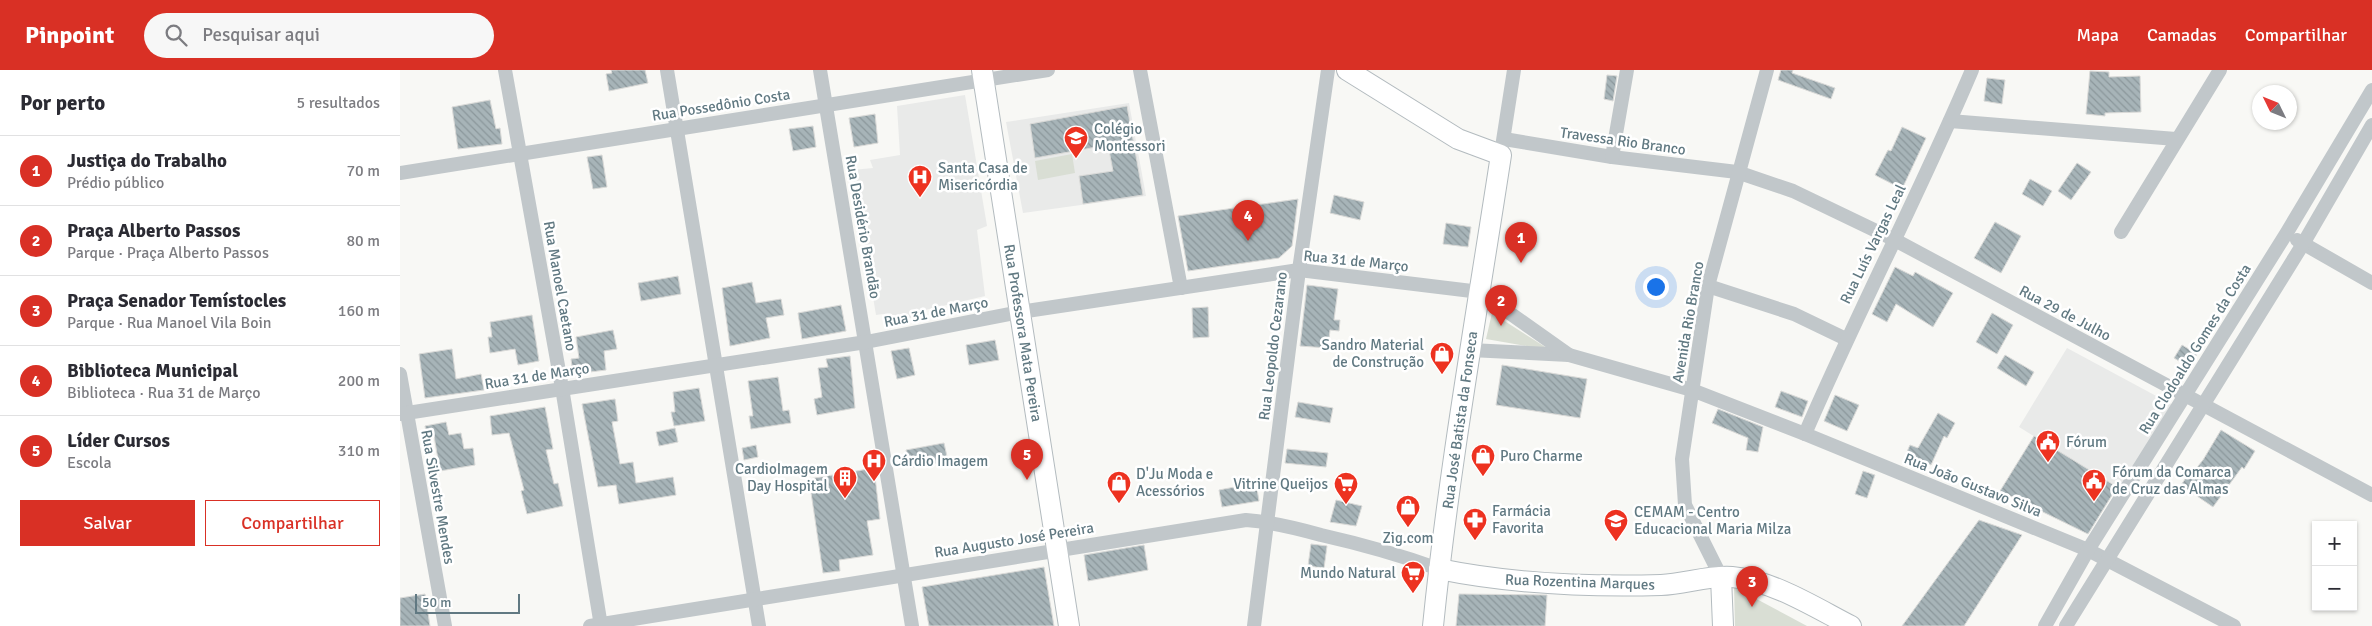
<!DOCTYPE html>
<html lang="pt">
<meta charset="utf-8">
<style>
:root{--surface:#fff;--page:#f7f7f7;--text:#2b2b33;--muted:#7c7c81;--line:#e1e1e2;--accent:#d93025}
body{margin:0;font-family:Signika,sans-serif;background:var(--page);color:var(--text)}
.controls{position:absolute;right:15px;bottom:15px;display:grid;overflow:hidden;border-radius:0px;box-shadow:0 1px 4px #0004}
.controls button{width:45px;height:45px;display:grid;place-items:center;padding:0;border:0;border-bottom:1px solid var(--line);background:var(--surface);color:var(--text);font:25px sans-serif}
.compass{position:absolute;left:1852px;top:15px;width:45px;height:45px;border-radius:50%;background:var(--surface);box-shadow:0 1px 4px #0004;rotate:313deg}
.scale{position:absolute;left:15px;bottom:12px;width:105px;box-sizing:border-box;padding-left:5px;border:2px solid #617982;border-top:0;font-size:14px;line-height:18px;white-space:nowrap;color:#617982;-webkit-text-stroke:4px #fff;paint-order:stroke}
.you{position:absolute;left:1255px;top:216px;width:18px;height:18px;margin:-12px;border:4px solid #fff;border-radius:50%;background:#1a73e8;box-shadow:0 0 0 8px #1a73e833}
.badge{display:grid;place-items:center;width:32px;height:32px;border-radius:50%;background:var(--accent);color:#fff;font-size:16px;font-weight:700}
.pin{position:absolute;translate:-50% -41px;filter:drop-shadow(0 1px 2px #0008)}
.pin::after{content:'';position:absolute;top:26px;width:18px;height:15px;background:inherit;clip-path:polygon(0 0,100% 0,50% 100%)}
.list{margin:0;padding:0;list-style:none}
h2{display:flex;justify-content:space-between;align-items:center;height:65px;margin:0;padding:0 20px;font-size:21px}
h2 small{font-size:16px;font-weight:400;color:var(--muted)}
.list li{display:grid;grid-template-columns:32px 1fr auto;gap:15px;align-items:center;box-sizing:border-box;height:70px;padding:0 20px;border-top:1px solid var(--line)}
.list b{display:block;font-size:19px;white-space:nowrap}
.list p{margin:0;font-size:16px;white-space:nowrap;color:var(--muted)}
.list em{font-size:16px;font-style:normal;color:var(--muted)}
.actions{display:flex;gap:10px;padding:15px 20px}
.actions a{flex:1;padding:11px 0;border:1px solid var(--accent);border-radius:0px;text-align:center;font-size:18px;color:var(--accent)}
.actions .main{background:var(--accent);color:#fff}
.icon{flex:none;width:28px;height:28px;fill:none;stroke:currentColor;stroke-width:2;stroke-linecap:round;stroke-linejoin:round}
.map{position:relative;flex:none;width:1972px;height:556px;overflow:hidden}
header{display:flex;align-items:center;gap:30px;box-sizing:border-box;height:70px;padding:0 25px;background:var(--accent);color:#fff}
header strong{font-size:24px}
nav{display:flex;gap:28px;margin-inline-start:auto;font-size:18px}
.search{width:350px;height:45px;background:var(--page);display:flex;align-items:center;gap:12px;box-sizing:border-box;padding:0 18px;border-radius:28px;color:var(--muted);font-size:19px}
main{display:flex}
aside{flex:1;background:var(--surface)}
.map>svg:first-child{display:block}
.built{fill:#e9eae9}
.park{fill:#d9ded4}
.building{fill:url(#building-back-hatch);stroke:#dadad8}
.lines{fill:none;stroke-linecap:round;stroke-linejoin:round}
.secondary-casing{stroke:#b3bbbf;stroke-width:22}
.street{stroke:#c1c7ca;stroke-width:14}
.secondary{stroke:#fff;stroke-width:20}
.labels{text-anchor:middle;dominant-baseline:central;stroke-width:5;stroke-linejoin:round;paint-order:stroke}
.street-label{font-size:15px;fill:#617982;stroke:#fff}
.poi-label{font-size:15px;fill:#617982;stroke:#fff;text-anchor:start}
</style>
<header>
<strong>Pinpoint</strong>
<div class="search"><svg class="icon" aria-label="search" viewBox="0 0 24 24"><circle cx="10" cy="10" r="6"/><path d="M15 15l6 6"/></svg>Pesquisar aqui</div>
<nav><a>Mapa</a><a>Camadas</a><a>Compartilhar</a></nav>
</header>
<main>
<aside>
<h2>Por perto<small>5 resultados</small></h2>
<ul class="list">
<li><span class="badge">1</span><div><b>Justiça do Trabalho</b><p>Prédio público</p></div><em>70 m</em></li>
<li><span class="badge">2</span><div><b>Praça Alberto Passos</b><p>Parque · Praça Alberto Passos</p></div><em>80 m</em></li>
<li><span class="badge">3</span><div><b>Praça Senador Temístocles</b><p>Parque · Rua Manoel Vila Boin</p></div><em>160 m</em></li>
<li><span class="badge">4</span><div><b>Biblioteca Municipal</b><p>Biblioteca · Rua 31 de Março</p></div><em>200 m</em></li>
<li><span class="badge">5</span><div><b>Líder Cursos</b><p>Escola</p></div><em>310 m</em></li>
</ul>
<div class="actions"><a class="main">Salvar</a><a>Compartilhar</a></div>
</aside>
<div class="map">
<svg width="1972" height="556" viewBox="0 0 1972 556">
<defs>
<pattern id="building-back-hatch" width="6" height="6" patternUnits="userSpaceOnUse" patternTransform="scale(1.25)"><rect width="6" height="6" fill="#a7b4b8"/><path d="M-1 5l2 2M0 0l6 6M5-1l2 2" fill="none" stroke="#8b979b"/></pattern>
</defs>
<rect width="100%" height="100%" fill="#f8f8f5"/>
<g class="built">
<path d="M565,25L587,156L577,160L585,226L525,240L526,246L485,251L483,244L476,245L452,100L473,98L470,90L500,85L497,36Z"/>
<path d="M729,33L746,126L623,143L606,52Z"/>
<path d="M1667,278L1773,335L1722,420L1619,357Z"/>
</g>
<g class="park">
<path d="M672,84L675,103L638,110L635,91Z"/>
<path d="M1092,243L1150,280L1086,269Z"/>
<path d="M1334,517L1407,556H1335Z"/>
</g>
<g class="building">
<path d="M211,0H245L248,13L209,21L206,4L212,3Z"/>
<path d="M1381,0H1393L1392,3L1435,18L1431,29L1378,10Z"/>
<path d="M1690,1L1709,2V7L1740,6L1741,42L1705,43V46L1686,44Z"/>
<path d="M1207,5L1217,6L1213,31L1204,29Z"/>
<path d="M1587,8L1605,10L1602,34L1584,31Z"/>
<path d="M90,30L96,59L100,58L102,74L58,79L52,37Z"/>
<path d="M727,36L743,125L683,134L679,106L713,101L708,75L635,88L630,54Z"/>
<path d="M475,44L478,73L454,77L449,48Z"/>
<path d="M413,56L416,77L393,81L389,59Z"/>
<path d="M1502,57L1526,68L1502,119L1475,105L1488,80L1491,81Z"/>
<path d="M202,85L207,117L193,119L187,87Z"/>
<path d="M1677,93L1691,102L1671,130L1658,121Z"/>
<path d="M1630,109L1652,121L1643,136L1622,124Z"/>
<path d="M934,125L964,132L960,150L930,143Z"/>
<path d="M898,129L892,176L879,188L788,201L778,146Z"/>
<path d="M1595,152L1621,166L1601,203L1574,188Z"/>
<path d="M1046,153L1071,157L1068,177L1043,174Z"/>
<path d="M1495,197L1513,206L1515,202L1553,223L1533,257L1496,234L1487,252L1472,244Z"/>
<path d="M278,206L281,224L241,231L238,213Z"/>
<path d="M352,212L356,233L381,229L384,245L366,248L370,268L330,276L322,218Z"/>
<path d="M907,215L938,219L934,250H940L939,261L930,260L928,278L900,276Z"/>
<path d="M441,235L446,261L402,269L398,243Z"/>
<path d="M808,237L809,267L793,268L792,238Z"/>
<path d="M1592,243L1613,255L1597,284L1576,272Z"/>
<path d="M132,245L139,291L118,295L115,279L90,283L88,267H92L90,252Z"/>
<path d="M213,260L217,279L204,281L206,300L173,304L171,289L179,288L176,267Z"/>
<path d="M595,270L599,290L569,295L566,275Z"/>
<path d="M1782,275L1797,284L1789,297L1774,288Z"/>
<path d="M509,278L515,305L497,309L491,281Z"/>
<path d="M52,279L56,309L81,304L84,320L25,328L19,284Z"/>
<path d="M1605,285L1634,302L1626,316L1597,298Z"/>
<path d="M450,286L455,338L417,345L414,329L422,327L418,298L428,297L426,289Z"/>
<path d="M1102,295L1187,309L1180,348L1096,335Z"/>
<path d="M378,307L383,341L389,340L391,353L351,359L349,346H353L348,311Z"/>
<path d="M299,318L305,351L274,356L271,342H275L273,322Z"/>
<path d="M1381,321L1408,331L1402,347L1375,337Z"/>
<path d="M1435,325L1459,335L1447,361L1424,351Z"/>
<path d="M215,329L218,351L212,352L220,394L233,392L236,413L273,407L276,425L219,434L216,415L198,417L182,334Z"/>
<path d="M898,332L933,338L930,353L895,347Z"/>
<path d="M145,337L153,379L146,380L154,414L158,413L163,436L127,444L121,421L124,420L109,363L92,365L90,346Z"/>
<path d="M1318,339L1363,357L1358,382L1346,380L1348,368L1312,353Z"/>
<path d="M1538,343L1555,353L1547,368L1544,366L1531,395L1506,384L1510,375L1518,378Z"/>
<path d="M46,352L49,365L61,363L64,379L73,378L75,395L40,401L34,366L27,368L25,356Z"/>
<path d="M275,358L278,372L259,376L256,362Z"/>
<path d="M1821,360L1855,381L1844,399L1842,397L1813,437L1781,415L1792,399L1794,401L1803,390Z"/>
<path d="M1634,366L1717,417L1688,464L1600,421Z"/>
<path d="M544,373L548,391L510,398L506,380Z"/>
<path d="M356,375L358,387L344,390L342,378Z"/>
<path d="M887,379L928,383L926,397L885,393Z"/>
<path d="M474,398L480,449L467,451L473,485L439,490L440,501L423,503L409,409Z"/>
<path d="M1463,401L1475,405L1467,428L1455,424Z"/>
<path d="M856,413L859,431L822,437L819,420Z"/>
<path d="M936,430L962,436L956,456L930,452Z"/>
<path d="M1579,450L1622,465L1564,556H1502Z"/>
<path d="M911,474L927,476L924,498L908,496Z"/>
<path d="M744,475L748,500L688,511L684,485Z"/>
<path d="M644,497L654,556H529L522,517Z"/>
<path d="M25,524L30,556H0V528Z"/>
<path d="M1059,524L1147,525L1145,556H1056Z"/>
</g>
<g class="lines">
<defs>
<g id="secondary">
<path d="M582,0L669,556"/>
<path d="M947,0L1058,69L1101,85C1077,242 1049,398 1033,556"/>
<path d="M1039,499C1112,514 1187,517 1261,515C1285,514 1309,505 1332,507C1374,511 1414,537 1451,556"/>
<path d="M1321,507L1323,556"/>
</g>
</defs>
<use href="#secondary" class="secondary-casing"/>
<g class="street">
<path d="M105,0L162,318L201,556"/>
<path d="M267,0L359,556"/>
<path d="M420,0L512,556"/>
<path d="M740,0L781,218"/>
<path d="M1550,51L1776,69"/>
<path d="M1104,69L1212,87L1337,102L1393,121L1493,169L1972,425"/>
<path d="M1102,77L1114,0"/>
<path d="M1212,87L1227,0"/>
<path d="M0,103L648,0"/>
<path d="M1721,162L1820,0"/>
<path d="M1897,170L1972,213"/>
<path d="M1308,216L1394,244L1446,269"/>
<path d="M1070,280L1169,285L1292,320L1405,364L1688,480L1834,556"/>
<path d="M0,304L45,556"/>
<path d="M0,344L466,272L620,242L899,200L1080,222L1169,285"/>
<path d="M1405,364C1458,241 1520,123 1572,0"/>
<path d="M1321,507L1285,435L1282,389L1308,216L1367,0"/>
<path d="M190,556L846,450C872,452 896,458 921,465C961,474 1000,485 1039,499"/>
<path d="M854,556L899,200L928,0"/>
<path d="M1645,556L1688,480L1886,164L1972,20"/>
<path d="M1666,556L1903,174L1972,55"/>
</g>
<use href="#secondary" class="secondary"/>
</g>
<defs>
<symbol id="school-pin" viewBox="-11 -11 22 30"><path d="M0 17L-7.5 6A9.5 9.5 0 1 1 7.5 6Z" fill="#ed3220" stroke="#fff"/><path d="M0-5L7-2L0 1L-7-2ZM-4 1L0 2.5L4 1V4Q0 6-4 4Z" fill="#fff"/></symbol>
<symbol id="hospital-pin" viewBox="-11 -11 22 30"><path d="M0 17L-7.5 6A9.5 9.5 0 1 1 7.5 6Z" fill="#ed3220" stroke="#fff"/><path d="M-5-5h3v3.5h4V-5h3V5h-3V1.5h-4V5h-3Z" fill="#fff"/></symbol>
<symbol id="shop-pin" viewBox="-11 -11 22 30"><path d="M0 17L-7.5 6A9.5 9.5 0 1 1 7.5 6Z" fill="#ed3220" stroke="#fff"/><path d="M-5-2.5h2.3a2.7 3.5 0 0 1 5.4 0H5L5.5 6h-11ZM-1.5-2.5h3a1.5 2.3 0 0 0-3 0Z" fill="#fff"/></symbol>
<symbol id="civic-pin" viewBox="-11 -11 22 30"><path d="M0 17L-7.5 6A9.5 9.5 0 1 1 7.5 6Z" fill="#ed3220" stroke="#fff"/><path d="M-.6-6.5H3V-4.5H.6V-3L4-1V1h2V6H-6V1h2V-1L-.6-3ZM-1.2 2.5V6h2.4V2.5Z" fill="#fff"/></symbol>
<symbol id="building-pin" viewBox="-11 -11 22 30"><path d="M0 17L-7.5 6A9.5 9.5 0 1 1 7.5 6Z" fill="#ed3220" stroke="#fff"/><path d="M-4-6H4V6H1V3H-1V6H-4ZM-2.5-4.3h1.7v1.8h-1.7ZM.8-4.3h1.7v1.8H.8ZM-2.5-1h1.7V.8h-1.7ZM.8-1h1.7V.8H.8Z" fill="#fff"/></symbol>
<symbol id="supermarket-pin" viewBox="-11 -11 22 30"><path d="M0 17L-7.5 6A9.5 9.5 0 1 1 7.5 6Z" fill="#ed3220" stroke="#fff"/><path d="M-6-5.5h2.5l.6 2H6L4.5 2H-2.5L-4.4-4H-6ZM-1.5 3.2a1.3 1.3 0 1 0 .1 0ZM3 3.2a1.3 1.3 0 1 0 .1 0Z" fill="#fff"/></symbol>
<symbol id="pharmacy-pin" viewBox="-11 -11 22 30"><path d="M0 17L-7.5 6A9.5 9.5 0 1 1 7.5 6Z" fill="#ed3220" stroke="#fff"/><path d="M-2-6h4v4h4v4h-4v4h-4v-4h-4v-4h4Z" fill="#fff"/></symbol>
</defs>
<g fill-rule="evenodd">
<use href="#school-pin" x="662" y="54" width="28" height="38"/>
<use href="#hospital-pin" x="506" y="93" width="28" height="38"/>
<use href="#shop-pin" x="1028" y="270" width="28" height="38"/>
<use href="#civic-pin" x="1634" y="358" width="28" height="38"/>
<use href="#shop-pin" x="1069" y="372" width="28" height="38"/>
<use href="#hospital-pin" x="460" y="377" width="28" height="38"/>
<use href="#building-pin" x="431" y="394" width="28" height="38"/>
<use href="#civic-pin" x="1680" y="397" width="28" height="38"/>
<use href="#shop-pin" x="705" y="399" width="28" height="38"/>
<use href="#supermarket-pin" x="932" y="400" width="28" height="38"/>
<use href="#shop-pin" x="994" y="423" width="28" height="38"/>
<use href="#pharmacy-pin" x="1061" y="436" width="28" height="38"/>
<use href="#school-pin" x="1202" y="437" width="28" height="38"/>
<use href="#supermarket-pin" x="999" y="489" width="28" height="38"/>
</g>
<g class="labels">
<g class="street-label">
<text transform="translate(321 35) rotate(-9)">Rua Possedônio Costa</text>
<text transform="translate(1223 71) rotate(8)">Travessa Rio Branco</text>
<text transform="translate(463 157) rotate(80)">Rua Desidério Brandão</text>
<text transform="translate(1473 174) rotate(-64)">Rua Luís Vargas Leal</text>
<text transform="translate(956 191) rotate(6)">Rua 31 de Março</text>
<text transform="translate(160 216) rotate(80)">Rua Manoel Caetano</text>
<text transform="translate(536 242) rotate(-11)">Rua 31 de Março</text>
<text transform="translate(1665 243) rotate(28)">Rua 29 de Julho</text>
<text transform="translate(1288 252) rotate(-80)">Avenida Rio Branco</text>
<text transform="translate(623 263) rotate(81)">Rua Professora Mata Pereira</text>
<text transform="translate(873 276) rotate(-83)">Rua Leopoldo Cezarano</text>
<text transform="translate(1795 279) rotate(-58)">Rua Clodoaldo Gomes da Costa</text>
<text transform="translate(137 306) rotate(-9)">Rua 31 de Março</text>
<text transform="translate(1060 350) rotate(-82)">Rua José Batista da Fonseca</text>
<text transform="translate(1573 415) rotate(22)">Rua João Gustavo Silva</text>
<text transform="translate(38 427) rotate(80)">Rua Silvestre Mendes</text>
<text transform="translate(614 470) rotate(-9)">Rua Augusto José Pereira</text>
<text transform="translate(1180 512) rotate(2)">Rua Rozentina Marques</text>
</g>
<g class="poi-label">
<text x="694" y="59">Colégio<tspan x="694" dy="17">Montessori</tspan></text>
<text x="538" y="98">Santa Casa de<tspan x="538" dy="17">Misericórdia</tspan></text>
<text x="1024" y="275" text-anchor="end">Sandro Material<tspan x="1024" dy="17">de Construção</tspan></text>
<text x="1666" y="372">Fórum</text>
<text x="1100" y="386">Puro Charme</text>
<text x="492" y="391">Cárdio Imagem</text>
<text x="428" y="399" text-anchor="end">CardioImagem<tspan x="428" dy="17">Day Hospital</tspan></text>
<text x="1712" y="402">Fórum da Comarca<tspan x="1712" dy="17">de Cruz das Almas</tspan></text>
<text x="736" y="404">D'Ju Moda e<tspan x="736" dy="17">Acessórios</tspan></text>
<text x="928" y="414" text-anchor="end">Vitrine Queijos</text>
<text x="1092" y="441">Farmácia<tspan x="1092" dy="17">Favorita</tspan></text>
<text x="1234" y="442">CEMAM - Centro<tspan x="1234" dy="17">Educacional Maria Milza</tspan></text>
<text x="1008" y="468" text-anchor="middle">Zig.com</text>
<text x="996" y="503" text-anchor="end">Mundo Natural</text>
</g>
</g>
</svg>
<div class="controls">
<button>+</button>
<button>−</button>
</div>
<svg class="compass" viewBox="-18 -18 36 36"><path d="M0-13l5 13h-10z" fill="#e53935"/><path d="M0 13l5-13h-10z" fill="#7c7c81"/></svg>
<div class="scale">50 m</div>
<div class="you"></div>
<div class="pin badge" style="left:1121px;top:193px">1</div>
<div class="pin badge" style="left:1101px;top:256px">2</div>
<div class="pin badge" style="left:1352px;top:537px">3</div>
<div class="pin badge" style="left:848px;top:171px">4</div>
<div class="pin badge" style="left:627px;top:410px">5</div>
</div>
</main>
